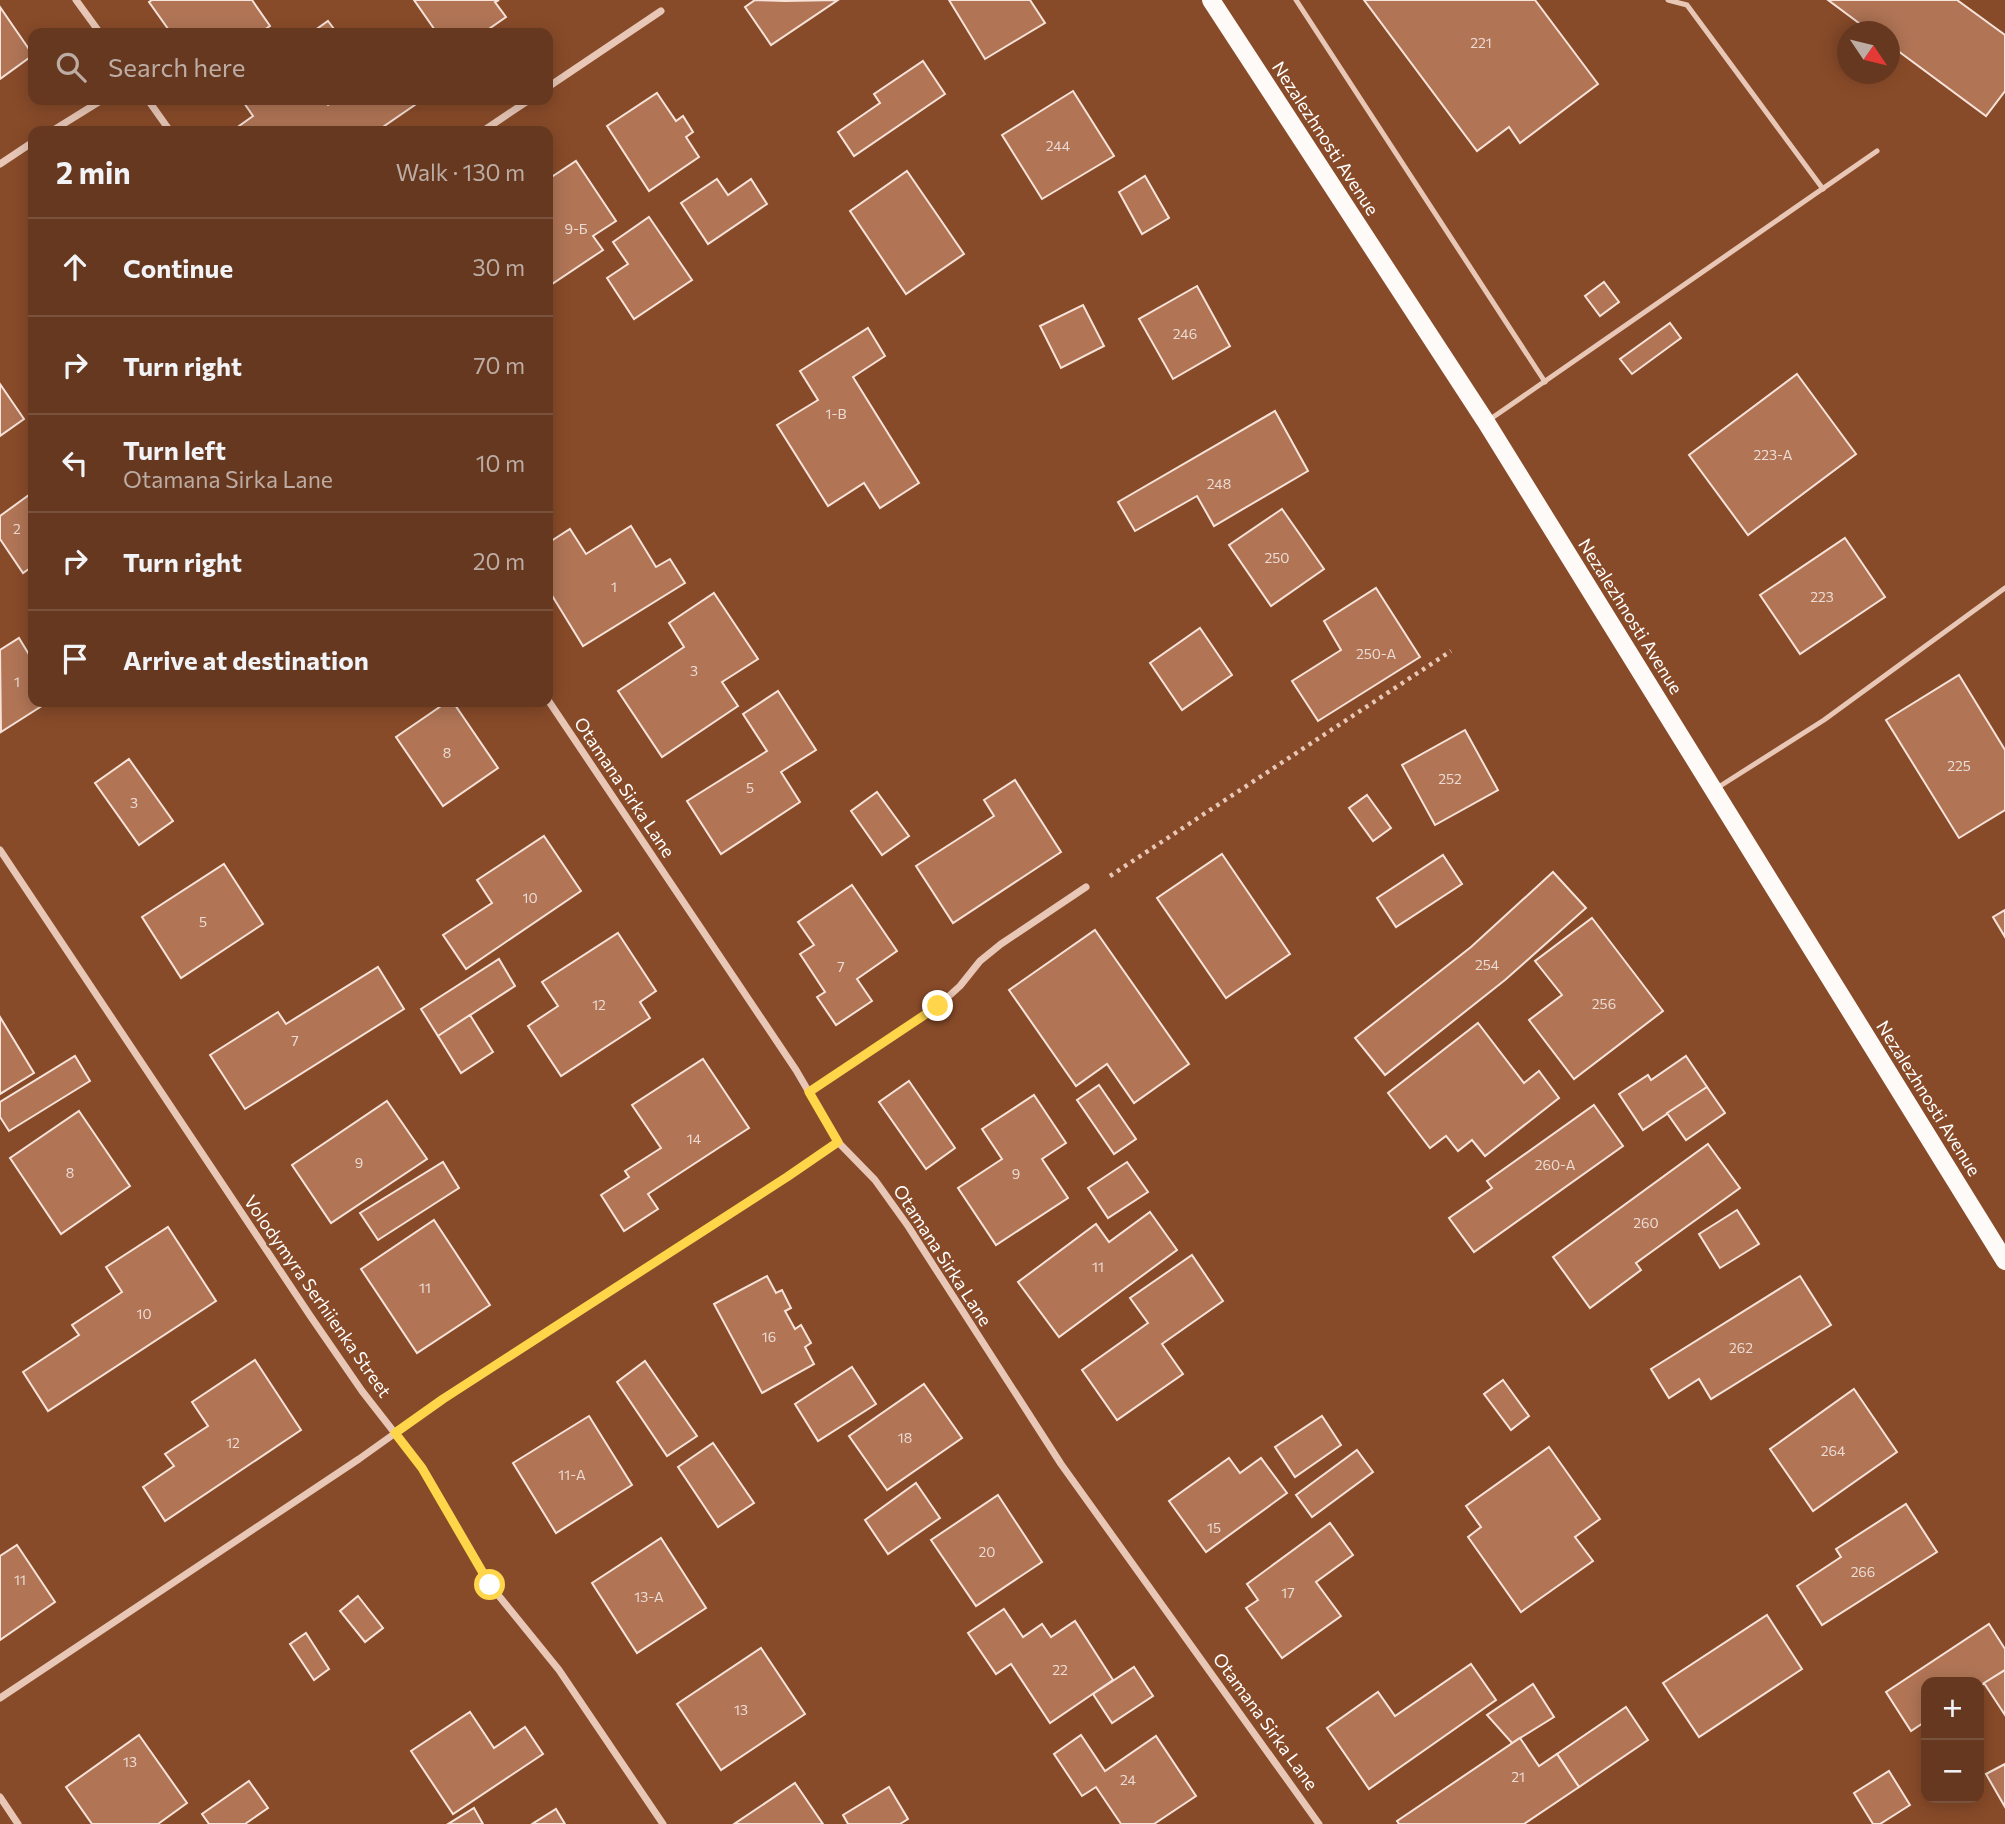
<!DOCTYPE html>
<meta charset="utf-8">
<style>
:root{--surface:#66381f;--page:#6c3f28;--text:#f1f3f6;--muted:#bcaca4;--line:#79523d}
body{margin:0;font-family:Commissioner,sans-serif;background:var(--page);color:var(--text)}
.controls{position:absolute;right:21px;bottom:21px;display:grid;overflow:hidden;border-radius:14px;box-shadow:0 4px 18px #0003}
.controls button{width:63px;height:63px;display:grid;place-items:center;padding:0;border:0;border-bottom:2px solid var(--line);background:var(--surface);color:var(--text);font:35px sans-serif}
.compass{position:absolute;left:1837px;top:21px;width:63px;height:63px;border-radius:50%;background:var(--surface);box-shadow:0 4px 18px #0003;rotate:125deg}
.stop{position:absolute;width:21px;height:21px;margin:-16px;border:5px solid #ffd54a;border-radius:50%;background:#fff}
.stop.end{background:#ffd54a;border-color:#fff;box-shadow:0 2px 7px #0008}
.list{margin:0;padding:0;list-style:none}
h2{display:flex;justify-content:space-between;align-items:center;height:91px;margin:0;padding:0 28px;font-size:30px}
h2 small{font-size:23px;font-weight:400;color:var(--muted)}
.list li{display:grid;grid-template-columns:46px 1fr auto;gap:21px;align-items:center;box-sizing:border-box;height:98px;padding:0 28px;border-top:2px solid var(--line)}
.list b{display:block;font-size:26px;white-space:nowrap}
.list p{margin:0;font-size:23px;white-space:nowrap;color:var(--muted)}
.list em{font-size:23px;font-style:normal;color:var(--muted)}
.icon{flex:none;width:38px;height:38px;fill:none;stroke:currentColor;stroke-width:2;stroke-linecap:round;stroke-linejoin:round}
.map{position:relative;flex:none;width:2005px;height:1824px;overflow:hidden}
.search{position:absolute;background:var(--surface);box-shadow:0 4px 18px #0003;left:28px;top:28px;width:525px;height:77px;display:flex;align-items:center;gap:18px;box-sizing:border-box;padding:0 24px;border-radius:14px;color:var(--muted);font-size:26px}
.panel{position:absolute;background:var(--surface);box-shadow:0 4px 18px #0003;left:28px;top:126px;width:525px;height:581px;border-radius:14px}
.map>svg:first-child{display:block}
.building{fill:#b17556;stroke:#f7e3d9;stroke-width:2}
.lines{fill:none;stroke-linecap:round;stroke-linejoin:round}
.path{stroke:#e8c7b6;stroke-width:4.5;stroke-dasharray:3.5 5;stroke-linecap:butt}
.lane{stroke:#e8c7b6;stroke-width:5}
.street{stroke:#e8c7b6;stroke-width:7}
.primary{stroke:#fefaf8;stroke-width:18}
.route{stroke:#ffd54a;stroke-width:9}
.labels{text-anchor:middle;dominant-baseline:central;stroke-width:5;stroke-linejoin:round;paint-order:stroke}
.number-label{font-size:14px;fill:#ecdcd5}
.street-label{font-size:18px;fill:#fff;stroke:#884b29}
</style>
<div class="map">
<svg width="2005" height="1824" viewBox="0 0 2005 1824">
<rect width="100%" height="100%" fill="#884b29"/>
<g class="building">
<path d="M152,0H252L270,26L259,33H171L149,2Z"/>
<path d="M414,0H499L495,2L506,17L483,33H437Z"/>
<path d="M755,0L785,1L838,0L771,45L745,7Z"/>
<path d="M949,0H1030L1045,23L985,59Z"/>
<path d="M1364,0H1535L1598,84L1520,143L1509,127L1477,151Z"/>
<path d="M1828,0H1957L2005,35V91L1986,116L1890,45V32H1871Z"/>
<path d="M0,7L33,55L0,79Z"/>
<path d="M328,21L337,33H311Z"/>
<path d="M923,61L945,94L854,156L838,132L880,103L874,94Z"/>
<path d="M1073,91L1114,156L1042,199L1002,135Z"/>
<path d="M657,93L676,121L683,116L693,132L686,137L699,157L649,191L607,126Z"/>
<path d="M242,100H324L328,105L336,100H422L377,131H232L253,116Z"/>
<path d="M576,161L616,221L593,236L603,250L552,284L548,278V171L553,176Z"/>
<path d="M907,171L964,254L906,294L850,211Z"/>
<path d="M1145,176L1169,218L1142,234L1119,192Z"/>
<path d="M717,179L728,195L751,179L767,204L708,244L681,203Z"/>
<path d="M649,217L692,280L634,319L607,278L628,264L613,242Z"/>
<path d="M1604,282L1619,302L1600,316L1585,296Z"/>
<path d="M1197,286L1230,346L1173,379L1139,319Z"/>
<path d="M1083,305L1104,346L1061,368L1040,326Z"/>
<path d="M1670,323L1681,338L1632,374L1620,359Z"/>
<path d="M868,328L885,356L853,377L919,483L880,508L864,483L828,506L777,425L818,400L800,371Z"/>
<path d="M1797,374L1856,454L1748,535L1689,455Z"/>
<path d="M0,384L24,419L0,436Z"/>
<path d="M1275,411L1308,471L1214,526L1197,496L1135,531L1118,502Z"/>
<path d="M33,492V566L23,573L0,539V516Z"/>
<path d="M1282,509L1324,569L1271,606L1229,545Z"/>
<path d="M631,526L656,567L670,559L685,583L583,646L548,589V543L570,529L586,554Z"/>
<path d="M1845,538L1885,597L1800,654L1760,595Z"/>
<path d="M1376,588L1420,657L1318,721L1292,681L1341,650L1324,621Z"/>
<path d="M714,593L758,659L722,682L738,706L662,757L618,691L684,647L669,623Z"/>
<path d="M1200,628L1232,675L1182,710L1150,663Z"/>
<path d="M19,638L33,661V702H48L1,732L0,650Z"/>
<path d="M1959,675L2005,750V810L1959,838L1886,720Z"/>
<path d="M778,691L816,750L781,772L800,802L721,854L687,801L767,751L743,714Z"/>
<path d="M447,702H453L498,768L443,806L396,737Z"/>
<path d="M1465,730L1498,790L1435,825L1402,765Z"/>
<path d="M129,759L173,821L139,845L95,783Z"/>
<path d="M1015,780L1061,852L953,923L916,866L994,816L984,800Z"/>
<path d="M877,792L909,836L882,855L851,811Z"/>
<path d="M1367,795L1391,828L1373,841L1349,808Z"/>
<path d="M544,836L581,891L466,969L443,935L492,903L477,880Z"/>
<path d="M1222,854L1290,954L1226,998L1157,898Z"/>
<path d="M1443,855L1462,884L1396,927L1377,898Z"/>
<path d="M224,864L263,924L181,978L142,917Z"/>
<path d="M1553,872L1586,908L1505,980L1385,1075L1355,1038L1471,947Z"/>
<path d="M852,885L897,951L857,979L872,1001L836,1025L817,997L825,992L800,954L814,945L798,922Z"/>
<path d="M2005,910V937L1993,917Z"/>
<path d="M1592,918L1663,1011L1574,1079L1529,1020L1562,995L1535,961Z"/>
<path d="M1095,930L1189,1064L1134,1103L1107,1064L1076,1086L1009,990Z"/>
<path d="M618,933L656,991L640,1002L650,1018L561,1076L528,1026L558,1006L542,982Z"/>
<path d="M499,959L515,986L438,1036L421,1009Z"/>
<path d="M378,967L404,1009L245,1109L210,1055L278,1012L286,1024Z"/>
<path d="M470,1015L493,1052L461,1073L438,1036Z"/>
<path d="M0,1017L34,1073L0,1094Z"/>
<path d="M1478,1023L1524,1083L1539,1071L1559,1098L1485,1156L1472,1140L1458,1151L1446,1136L1430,1148L1388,1093Z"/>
<path d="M75,1056L90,1081L9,1131L0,1117V1102Z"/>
<path d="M1686,1056L1707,1087L1643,1130L1619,1094L1648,1075L1651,1080Z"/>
<path d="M703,1059L749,1128L648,1194L658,1209L624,1231L601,1195L629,1177L625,1171L661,1148L632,1105Z"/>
<path d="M909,1081L955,1148L926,1169L879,1102Z"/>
<path d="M1099,1085L1136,1139L1114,1154L1077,1100Z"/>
<path d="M1707,1087L1725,1113L1686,1140L1667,1113Z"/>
<path d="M1034,1095L1066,1143L1042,1159L1068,1198L996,1245L958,1188L1002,1159L982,1129Z"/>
<path d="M387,1101L427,1159L331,1223L292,1165Z"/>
<path d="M1594,1105L1623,1146L1474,1252L1449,1218L1492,1188L1487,1181Z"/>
<path d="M79,1111L130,1186L61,1234L10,1158Z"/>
<path d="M1708,1144L1740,1188L1636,1263L1641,1270L1590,1308L1553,1257Z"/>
<path d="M443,1162L459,1188L378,1240L360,1213Z"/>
<path d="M1127,1162L1148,1192L1108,1218L1088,1188Z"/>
<path d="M1737,1210L1759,1244L1720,1268L1699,1234Z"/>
<path d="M1150,1212L1177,1250L1059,1337L1018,1282L1096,1224L1109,1242Z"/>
<path d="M434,1220L490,1305L417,1353L361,1269Z"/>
<path d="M168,1227L216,1301L48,1411L23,1372L79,1335L72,1325L122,1292L106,1267Z"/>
<path d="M1192,1255L1223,1301L1162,1344L1183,1374L1117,1420L1082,1370L1148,1323L1130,1298Z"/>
<path d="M767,1276L776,1293L782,1290L791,1308L785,1311L795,1329L801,1325L811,1343L805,1347L814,1364L762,1393L714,1304Z"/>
<path d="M1800,1276L1831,1325L1711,1399L1699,1379L1669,1398L1651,1369Z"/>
<path d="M255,1360L301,1430L165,1521L143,1487L174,1466L165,1454L208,1426L192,1402Z"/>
<path d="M645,1361L697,1436L667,1456L617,1382Z"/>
<path d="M852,1367L876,1404L818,1441L795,1404Z"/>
<path d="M1503,1380L1529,1416L1511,1430L1484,1394Z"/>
<path d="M924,1384L962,1438L887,1490L849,1436Z"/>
<path d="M1854,1389L1897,1452L1813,1511L1770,1449Z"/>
<path d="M589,1416L632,1485L556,1533L513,1463Z"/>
<path d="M1322,1416L1341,1445L1295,1477L1275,1447Z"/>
<path d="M713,1443L754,1503L718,1527L678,1467Z"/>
<path d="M1549,1447L1600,1519L1575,1537L1593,1561L1521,1612L1468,1537L1481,1527L1466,1506Z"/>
<path d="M1357,1450L1373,1472L1312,1517L1296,1495Z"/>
<path d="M1229,1458L1240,1473L1261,1458L1287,1493L1206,1552L1169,1501Z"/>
<path d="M916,1483L940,1518L888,1554L865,1520Z"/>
<path d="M998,1495L1042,1562L976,1606L931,1540Z"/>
<path d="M1906,1504L1937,1552L1822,1625L1797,1586L1841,1557L1836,1549Z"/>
<path d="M1330,1523L1353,1555L1316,1582L1341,1616L1282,1658L1246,1608L1258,1600L1247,1584Z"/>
<path d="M661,1538L706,1608L637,1653L592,1583Z"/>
<path d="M17,1545L55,1602L0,1640V1556Z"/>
<path d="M358,1596L383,1628L365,1642L340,1611Z"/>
<path d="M1004,1609L1023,1637L1042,1624L1051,1637L1075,1621L1113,1680L1050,1723L1011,1664L996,1674L968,1633Z"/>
<path d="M1767,1615L1802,1669L1699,1737L1663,1683Z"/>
<path d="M1989,1624L2005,1649V1670L1979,1687V1682H1926V1721L1911,1731L1886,1692Z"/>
<path d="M306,1633L329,1669L314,1680L290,1644Z"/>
<path d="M761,1648L805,1714L721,1770L677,1704Z"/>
<path d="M1471,1664L1496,1700L1369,1789L1327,1728L1378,1692L1395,1716Z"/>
<path d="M1134,1667L1153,1696L1112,1723L1093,1694Z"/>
<path d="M2005,1670V1715L1984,1683Z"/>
<path d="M1533,1684L1554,1717L1512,1743L1487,1715Z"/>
<path d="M1626,1707L1648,1740L1579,1787L1557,1754Z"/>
<path d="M470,1712L494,1748L525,1727L543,1754L453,1814L411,1751Z"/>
<path d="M139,1735L187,1803L158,1824H92L66,1787Z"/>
<path d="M1081,1735L1105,1771L1156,1736L1196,1796L1154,1824H1121L1096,1787L1082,1796L1054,1754Z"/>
<path d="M1520,1738L1539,1766L1557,1754L1579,1787L1524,1824H1399L1397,1821Z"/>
<path d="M2005,1764V1807L1986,1774Z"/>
<path d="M1889,1771L1910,1805L1880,1824H1873L1854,1793Z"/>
<path d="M249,1781L268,1808L245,1824H209L202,1814Z"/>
<path d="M795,1783L823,1824H734Z"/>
<path d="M889,1787L908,1819L900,1824H848L843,1815Z"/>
<path d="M474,1808L483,1824H448Z"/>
<path d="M556,1809L565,1824H532Z"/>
</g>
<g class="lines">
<path class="path" d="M1110,876L1451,651"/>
<g class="lane">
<path d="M1296,0L1545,382"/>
<path d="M1668,0L1687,5L1823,189"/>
<path d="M1489,420L1877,151"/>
<path d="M1717,788L1824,720L2005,588"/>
</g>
<g class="street">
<path d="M76,0L100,33"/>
<path d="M548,87L661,11"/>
<path d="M148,100L170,131"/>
<path d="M52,131L102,100"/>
<path d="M483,131L529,100"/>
<path d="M0,164L33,142"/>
<path d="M548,700L796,1070L838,1142L875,1180L908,1226L1061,1464L1319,1824"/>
<path d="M0,850L311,1317L362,1391L422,1468L490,1585L559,1670L663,1824"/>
<path d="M809,1092L938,1006L960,986L980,961L1001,944L1086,887"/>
<path d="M0,1698L359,1459L443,1399L787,1177L838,1142"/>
<path d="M0,1797L18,1824"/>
</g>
<path class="primary" d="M1211,0L1486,422L2005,1261"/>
</g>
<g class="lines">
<path class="route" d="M490,1585L422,1468L395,1433L443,1399L787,1177L838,1142L809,1092L938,1006"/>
</g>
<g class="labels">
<g class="number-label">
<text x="1481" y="42">221</text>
<text x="1058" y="145">244</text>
<text x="576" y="228">9-Б</text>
<text x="1185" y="333">246</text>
<text x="836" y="413">1-В</text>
<text x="1773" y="454">223-А</text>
<text x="1219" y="483">248</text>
<text x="17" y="528">2</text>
<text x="1277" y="557">250</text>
<text x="614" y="586">1</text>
<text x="1822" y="596">223</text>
<text x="1376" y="653">250-А</text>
<text x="694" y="670">3</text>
<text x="17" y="681">1</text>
<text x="447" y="752">8</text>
<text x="1959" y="765">225</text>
<text x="1450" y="778">252</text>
<text x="750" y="787">5</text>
<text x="134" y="802">3</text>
<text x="530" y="897">10</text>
<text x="203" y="921">5</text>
<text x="1487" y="964">254</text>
<text x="841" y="966">7</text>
<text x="1604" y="1003">256</text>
<text x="599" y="1004">12</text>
<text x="295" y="1040">7</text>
<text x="694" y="1138">14</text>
<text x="359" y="1162">9</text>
<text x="1555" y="1164">260-А</text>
<text x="70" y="1172">8</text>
<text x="1016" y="1173">9</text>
<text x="1646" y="1222">260</text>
<text x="1098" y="1266">11</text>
<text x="425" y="1287">11</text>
<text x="144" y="1313">10</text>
<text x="769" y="1336">16</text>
<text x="1741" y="1347">262</text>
<text x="905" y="1437">18</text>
<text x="233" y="1442">12</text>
<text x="1833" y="1450">264</text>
<text x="572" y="1474">11-А</text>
<text x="1214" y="1527">15</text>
<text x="987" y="1551">20</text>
<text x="1863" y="1571">266</text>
<text x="20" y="1579">11</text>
<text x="1288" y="1592">17</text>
<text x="649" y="1596">13-А</text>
<text x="1060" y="1669">22</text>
<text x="741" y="1709">13</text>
<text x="130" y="1761">13</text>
<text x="1518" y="1776">21</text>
<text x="1128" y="1779">24</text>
</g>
<g class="street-label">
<text transform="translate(1326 138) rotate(57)">Nezalezhnosti Avenue</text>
<text transform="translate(1631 616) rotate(58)">Nezalezhnosti Avenue</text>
<text transform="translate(625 787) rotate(56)">Otamana Sirka Lane</text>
<text transform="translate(1929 1098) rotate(58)">Nezalezhnosti Avenue</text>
<text transform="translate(943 1255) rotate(57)">Otamana Sirka Lane</text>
<text transform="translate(318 1296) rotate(55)">Volodymyra Serhiienka Street</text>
<text transform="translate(1266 1721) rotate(54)">Otamana Sirka Lane</text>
</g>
</g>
</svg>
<div class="controls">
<button>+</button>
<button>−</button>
</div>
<svg class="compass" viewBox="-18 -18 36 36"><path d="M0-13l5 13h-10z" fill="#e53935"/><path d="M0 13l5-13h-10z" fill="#bcaca4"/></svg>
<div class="stop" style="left:490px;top:1585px"></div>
<div class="stop end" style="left:938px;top:1006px"></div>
<div class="search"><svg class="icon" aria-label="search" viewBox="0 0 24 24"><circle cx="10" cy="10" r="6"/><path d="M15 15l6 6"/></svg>Search here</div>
<section class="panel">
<h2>2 min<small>Walk · 130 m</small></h2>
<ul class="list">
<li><svg class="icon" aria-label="ahead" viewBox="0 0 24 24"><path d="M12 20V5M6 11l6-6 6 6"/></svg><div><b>Continue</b></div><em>30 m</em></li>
<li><svg class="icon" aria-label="right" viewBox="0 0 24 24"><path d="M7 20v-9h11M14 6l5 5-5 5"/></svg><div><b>Turn right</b></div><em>70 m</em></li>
<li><svg class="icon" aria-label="left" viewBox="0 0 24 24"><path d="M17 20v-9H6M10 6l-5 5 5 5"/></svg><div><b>Turn left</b><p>Otamana Sirka Lane</p></div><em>10 m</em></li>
<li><svg class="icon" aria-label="right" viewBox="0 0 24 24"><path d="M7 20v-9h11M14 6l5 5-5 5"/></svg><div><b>Turn right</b></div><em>20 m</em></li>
<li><svg class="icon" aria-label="arrive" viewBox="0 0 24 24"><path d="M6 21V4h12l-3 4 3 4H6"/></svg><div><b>Arrive at destination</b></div></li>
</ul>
</section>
</div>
